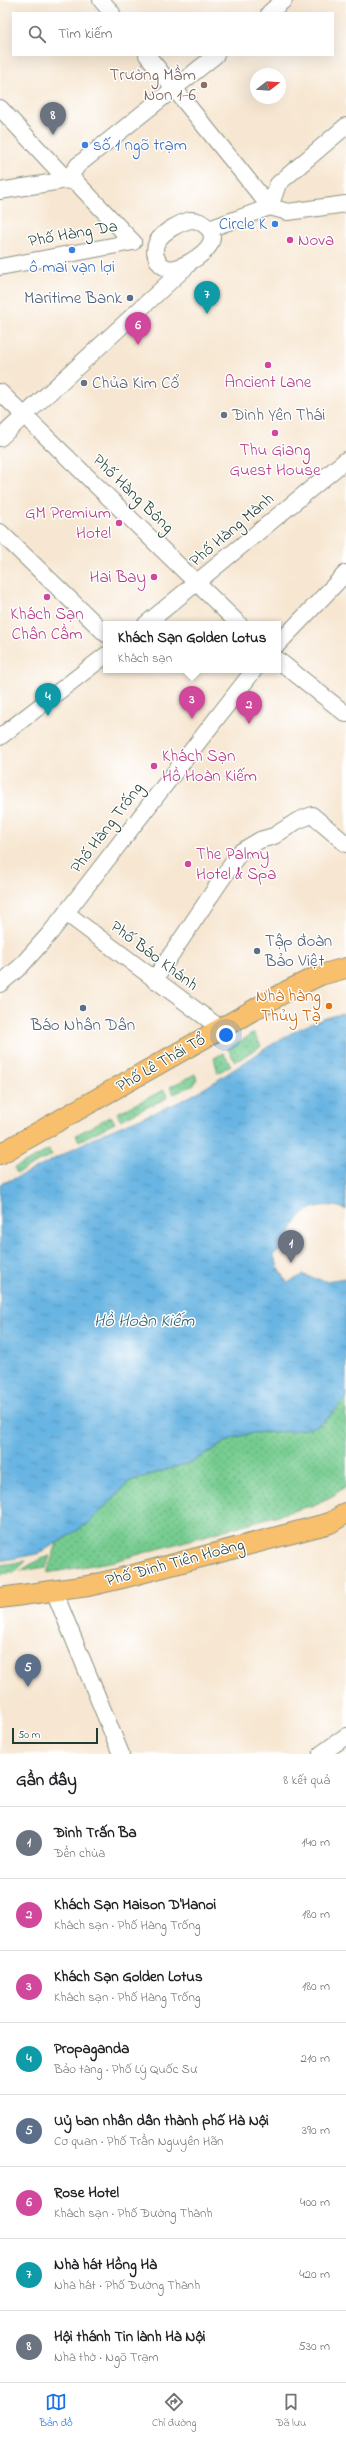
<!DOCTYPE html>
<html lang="vi">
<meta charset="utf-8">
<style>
:root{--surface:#fff;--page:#f2f2f2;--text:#202124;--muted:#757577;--line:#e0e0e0;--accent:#1a73e8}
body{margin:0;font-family:"Indie Flower",sans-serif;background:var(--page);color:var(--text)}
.compass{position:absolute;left:250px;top:68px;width:36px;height:36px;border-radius:50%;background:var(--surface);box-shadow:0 4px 16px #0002;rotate:73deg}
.scale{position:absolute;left:12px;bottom:10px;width:86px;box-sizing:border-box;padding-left:4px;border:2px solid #1f3d34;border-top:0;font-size:11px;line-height:14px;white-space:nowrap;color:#1f3d34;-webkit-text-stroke:3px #fff;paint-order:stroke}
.you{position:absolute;left:226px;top:1035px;width:14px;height:14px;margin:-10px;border:3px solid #fff;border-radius:50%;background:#1a73e8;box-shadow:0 0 0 6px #1a73e833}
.badge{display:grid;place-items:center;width:26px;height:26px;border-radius:50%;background:var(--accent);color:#fff;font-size:13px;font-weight:700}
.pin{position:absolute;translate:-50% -33px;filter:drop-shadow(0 1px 2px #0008)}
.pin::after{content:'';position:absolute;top:21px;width:14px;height:12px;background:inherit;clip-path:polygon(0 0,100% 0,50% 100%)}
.popup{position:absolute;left:103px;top:621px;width:178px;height:52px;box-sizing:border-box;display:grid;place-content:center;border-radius:0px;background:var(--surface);filter:drop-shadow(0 1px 3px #0005);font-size:13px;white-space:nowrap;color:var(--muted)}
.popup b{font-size:15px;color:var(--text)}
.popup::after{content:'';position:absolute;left:50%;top:100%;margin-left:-8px;border:8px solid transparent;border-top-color:var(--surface)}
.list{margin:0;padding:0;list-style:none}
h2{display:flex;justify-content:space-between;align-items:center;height:52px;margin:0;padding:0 16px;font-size:17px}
h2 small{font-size:13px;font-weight:400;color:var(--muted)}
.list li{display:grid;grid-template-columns:26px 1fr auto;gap:12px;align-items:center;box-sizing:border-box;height:72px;padding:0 16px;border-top:1px solid var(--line)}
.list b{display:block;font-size:15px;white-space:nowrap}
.list p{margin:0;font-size:13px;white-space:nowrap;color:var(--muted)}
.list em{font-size:13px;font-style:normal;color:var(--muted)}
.icon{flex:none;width:22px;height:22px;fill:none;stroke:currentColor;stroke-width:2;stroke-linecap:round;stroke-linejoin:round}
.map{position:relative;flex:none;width:346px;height:1754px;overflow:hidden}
.search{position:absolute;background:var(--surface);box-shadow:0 4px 16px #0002;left:12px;right:12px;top:12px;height:44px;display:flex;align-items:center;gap:10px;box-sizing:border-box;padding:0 14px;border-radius:0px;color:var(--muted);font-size:15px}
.sheet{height:628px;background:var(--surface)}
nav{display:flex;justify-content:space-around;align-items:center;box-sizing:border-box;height:56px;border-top:1px solid var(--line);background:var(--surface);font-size:11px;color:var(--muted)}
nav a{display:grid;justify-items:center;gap:2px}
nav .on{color:var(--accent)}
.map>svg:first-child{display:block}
.green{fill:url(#green-dots);stroke:#4a8462}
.water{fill:url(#water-ripples);stroke:#44788b}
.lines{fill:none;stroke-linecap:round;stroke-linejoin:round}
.minor-casing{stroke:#8b9283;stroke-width:18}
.major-casing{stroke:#8b9283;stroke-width:22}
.minor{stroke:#fff;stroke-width:16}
.major{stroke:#f8bf6c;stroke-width:20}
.education-dot{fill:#8d6e63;stroke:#fff;stroke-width:1.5}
.shop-dot{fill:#3f7fe0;stroke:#fff;stroke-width:1.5}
.hotel-dot{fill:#d1479c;stroke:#fff;stroke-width:1.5}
.service-dot{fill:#5c6f8a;stroke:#fff;stroke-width:1.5}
.worship-dot{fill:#6b7280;stroke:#fff;stroke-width:1.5}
.food-dot{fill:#e8710a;stroke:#fff;stroke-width:1.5}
.labels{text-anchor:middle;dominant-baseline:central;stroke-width:3;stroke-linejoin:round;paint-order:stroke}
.education-label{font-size:17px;fill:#785e54;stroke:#fff;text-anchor:end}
.shop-label{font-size:17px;fill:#366cbe;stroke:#fff;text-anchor:start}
.street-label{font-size:17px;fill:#1f3d34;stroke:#fff}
.hotel-label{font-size:17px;fill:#b23c85;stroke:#fff;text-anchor:start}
.service-label{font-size:17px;fill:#4e5e75;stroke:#fff;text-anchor:end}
.worship-label{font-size:17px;fill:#5b616d;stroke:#fff;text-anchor:start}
.food-label{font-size:17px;fill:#c56008;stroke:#fff;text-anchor:end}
.water-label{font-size:18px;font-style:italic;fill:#356168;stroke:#fff}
</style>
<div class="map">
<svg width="346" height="1754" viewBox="0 0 346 1754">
<defs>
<pattern id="green-dots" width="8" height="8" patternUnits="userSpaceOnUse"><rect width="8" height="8" fill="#76cc90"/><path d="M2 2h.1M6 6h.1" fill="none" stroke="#60a776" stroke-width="1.8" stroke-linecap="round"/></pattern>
<pattern id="water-ripples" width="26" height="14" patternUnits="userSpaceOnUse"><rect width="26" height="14" fill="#68b4e2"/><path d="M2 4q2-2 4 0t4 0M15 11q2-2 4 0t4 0" fill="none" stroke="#5594b8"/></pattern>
</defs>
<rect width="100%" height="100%" fill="#fff"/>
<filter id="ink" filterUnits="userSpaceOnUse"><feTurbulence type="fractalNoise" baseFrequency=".025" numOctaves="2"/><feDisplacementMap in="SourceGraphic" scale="8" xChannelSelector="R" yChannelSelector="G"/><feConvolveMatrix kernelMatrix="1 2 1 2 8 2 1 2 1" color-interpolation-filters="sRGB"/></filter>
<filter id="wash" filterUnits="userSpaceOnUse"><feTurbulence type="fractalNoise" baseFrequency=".012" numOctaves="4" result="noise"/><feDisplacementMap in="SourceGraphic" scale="16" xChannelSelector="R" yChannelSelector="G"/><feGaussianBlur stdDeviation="0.9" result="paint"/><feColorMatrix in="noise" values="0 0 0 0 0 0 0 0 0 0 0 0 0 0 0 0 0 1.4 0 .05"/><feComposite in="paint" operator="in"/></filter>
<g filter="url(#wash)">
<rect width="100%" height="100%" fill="#f7e7d2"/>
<g class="green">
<path d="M254,1033L261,1046L235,1062L228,1049Z"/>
<path d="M223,1053L231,1065L218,1073L214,1058Z"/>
<path d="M195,1074L197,1079L194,1085L174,1094L170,1087Z"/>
<path d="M164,1090L167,1096L165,1099L120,1120L117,1113Z"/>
<path d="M111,1116L115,1123L79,1141L76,1135Z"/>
<path d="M49,1150L52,1155L17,1173L14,1168Z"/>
<path d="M346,1398V1486L334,1495L314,1505L115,1561L47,1573L57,1543L90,1522L130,1481L192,1462L233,1438L253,1433L292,1431L322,1424Z"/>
<path d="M50,1556L46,1567L20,1571L40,1559Z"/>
<path d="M26,1561L15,1572L0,1574V1565Z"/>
</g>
<path class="water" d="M346,1013V1210C332,1202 309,1205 299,1218C292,1226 289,1238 287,1247L273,1254L278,1266L277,1270L280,1269L287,1283L303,1275L325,1281L346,1278V1398L328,1418L315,1427L292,1431L253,1433L233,1438L192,1462L130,1481L90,1522L57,1543L37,1554L0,1561V1184C34,1172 65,1152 98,1136C132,1120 170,1109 203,1089C246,1064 296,1021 346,1013Z"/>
</g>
<g filter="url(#ink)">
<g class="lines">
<defs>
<g id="minor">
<path d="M101,0L112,13"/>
<path d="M269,13L284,0"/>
<path d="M147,55L270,207"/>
<path d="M0,108L67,180L77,183L133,242"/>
<path d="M67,180L78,165L216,55"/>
<path d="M0,191L67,180"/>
<path d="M270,207L278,184L346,126"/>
<path d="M270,207L288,212L346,204"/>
<path d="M190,220C198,220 201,222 207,227C225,244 189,265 175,268C160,272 151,254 157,242C163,231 180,223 190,220Z"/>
<path d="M209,229L270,207"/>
<path d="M0,267L133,242"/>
<path d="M0,392L239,624"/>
<path d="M0,438L188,265"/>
<path d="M0,532L106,634"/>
<path d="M146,624L346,460"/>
<path d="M278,644L346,573"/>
<path d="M278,660L346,714"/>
<path d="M0,737L106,655"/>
<path d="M66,913L220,1028"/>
<path d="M154,980L240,852L260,840L274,836L297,821L312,815L346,844"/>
<path d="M0,984L20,967L51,932L254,670"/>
<path d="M54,1591L121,1754"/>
<path d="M321,1754L346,1736"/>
</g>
<g id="major">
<path d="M0,1154L287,991L320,975L346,968"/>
<path d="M0,1598L88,1586L122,1578L330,1523L346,1513"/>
</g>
</defs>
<use href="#minor" class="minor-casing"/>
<use href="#major" class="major-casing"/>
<use href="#minor" class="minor"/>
<use href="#major" class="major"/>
</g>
</g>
<circle class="education-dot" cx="204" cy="85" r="4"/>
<g class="shop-dot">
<circle cx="85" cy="145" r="4"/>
<circle cx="275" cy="224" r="4"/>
<circle cx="72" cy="250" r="4"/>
</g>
<g class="hotel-dot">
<circle cx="290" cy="240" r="4"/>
<circle cx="268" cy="365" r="4"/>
<circle cx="275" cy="433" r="4"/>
<circle cx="119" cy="523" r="4"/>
<circle cx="154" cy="577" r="4"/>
<circle cx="47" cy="597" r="4"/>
<circle cx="154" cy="766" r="4"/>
<circle cx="188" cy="864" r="4"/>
</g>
<g class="service-dot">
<circle cx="130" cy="298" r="4"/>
<circle cx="257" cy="951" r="4"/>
<circle cx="83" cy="1008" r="4"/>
</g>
<g class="worship-dot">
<circle cx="84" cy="383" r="4"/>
<circle cx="224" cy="415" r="4"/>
</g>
<circle class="food-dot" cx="329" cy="1006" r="4"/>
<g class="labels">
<g class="education-label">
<text x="196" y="75">Trường Mầm<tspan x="196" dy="20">Non 1-6</tspan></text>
</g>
<g class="shop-label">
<text x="93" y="145">số 1 ngõ trạm</text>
<text x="267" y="224" text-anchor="end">Circle K</text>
<text x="72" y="267" text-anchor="middle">ô mai vạn lợi</text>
</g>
<g class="street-label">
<text transform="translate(73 234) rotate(-10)">Phố Hàng Da</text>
<text transform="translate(133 494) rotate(44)">Phố Hàng Bông</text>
<text transform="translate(232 530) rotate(-40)">Phố Hàng Mành</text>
<text transform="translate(107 828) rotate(-53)">Phố Hàng Trống</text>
<text transform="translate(154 956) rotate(37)">Phố Báo Khánh</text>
<text transform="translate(161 1063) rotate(-30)">Phố Lê Thái Tổ</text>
<text transform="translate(175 1563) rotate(-15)">Phố Đinh Tiên Hoàng</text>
</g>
<g class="hotel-label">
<text x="298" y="240">Nova</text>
<text x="268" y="382" text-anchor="middle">Ancient Lane</text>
<text x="275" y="450" text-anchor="middle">Thu Giang<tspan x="275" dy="20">Guest House</tspan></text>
<text x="111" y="513" text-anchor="end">GM Premium<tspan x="111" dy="20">Hotel</tspan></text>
<text x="146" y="577" text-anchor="end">Hai Bay</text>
<text x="47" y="614" text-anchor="middle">Khách Sạn<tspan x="47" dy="20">Chân Cầm</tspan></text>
<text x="162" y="756">Khách Sạn<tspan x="162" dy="20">Hồ Hoàn Kiếm</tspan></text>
<text x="196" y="854">The Palmy<tspan x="196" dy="20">Hotel &amp; Spa</tspan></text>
</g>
<g class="service-label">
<text x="122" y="298">Maritime Bank</text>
<text x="265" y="941" text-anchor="start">Tập đoàn<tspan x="265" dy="20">Bảo Việt</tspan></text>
<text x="83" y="1025" text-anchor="middle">Báo Nhân Dân</text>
</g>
<g class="worship-label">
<text x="92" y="383">Chủa Kim Cổ</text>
<text x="232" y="415">Đình Yên Thái</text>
</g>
<g class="food-label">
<text x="321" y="996">Nhà hàng<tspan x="321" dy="20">Thủy Tạ</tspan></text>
</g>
<g class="water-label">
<text x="144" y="1322">Hồ Hoàn Kiếm</text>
</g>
</g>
</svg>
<svg class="compass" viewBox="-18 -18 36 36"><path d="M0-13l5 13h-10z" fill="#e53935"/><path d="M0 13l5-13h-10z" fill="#757577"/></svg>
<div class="scale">50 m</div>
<div class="you"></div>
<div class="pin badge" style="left:291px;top:1263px;background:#6b7280">1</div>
<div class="pin badge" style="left:249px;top:724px;background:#d1479c">2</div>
<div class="pin badge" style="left:192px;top:719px;background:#d1479c">3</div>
<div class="popup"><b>Khách Sạn Golden Lotus</b>Khách sạn</div>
<div class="pin badge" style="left:48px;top:716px;background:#0f9aa8">4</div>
<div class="pin badge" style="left:28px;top:1687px;background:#5c6f8a">5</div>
<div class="pin badge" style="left:138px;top:345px;background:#d1479c">6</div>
<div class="pin badge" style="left:207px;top:314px;background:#0f9aa8">7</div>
<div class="pin badge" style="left:53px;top:135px;background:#6b7280">8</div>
<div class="search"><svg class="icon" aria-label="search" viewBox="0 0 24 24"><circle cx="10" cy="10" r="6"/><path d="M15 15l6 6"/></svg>Tìm kiếm</div>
</div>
<section class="sheet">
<h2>Gần đây<small>8 kết quả</small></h2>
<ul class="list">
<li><span class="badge" style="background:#6b7280">1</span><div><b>Đình Trấn Ba</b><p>Đền chùa</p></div><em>140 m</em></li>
<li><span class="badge" style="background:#d1479c">2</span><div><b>Khách Sạn Maison D'Hanoi</b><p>Khách sạn · Phố Hàng Trống</p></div><em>180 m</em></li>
<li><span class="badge" style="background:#d1479c">3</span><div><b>Khách Sạn Golden Lotus</b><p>Khách sạn · Phố Hàng Trống</p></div><em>180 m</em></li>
<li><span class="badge" style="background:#0f9aa8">4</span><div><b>Propaganda</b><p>Bảo tàng · Phố Lý Quốc Sư</p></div><em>210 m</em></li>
<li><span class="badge" style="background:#5c6f8a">5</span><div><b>Uỷ ban nhân dân thành phố Hà Nội</b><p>Cơ quan · Phố Trần Nguyên Hãn</p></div><em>390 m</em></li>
<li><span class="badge" style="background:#d1479c">6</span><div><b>Rose Hotel</b><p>Khách sạn · Phố Đường Thành</p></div><em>400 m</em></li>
<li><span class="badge" style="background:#0f9aa8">7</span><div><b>Nhà hát Hồng Hà</b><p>Nhà hát · Phố Đường Thành</p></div><em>420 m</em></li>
<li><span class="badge" style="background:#6b7280">8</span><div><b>Hội thánh Tin lành Hà Nội</b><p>Nhà thờ · Ngõ Trạm</p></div><em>530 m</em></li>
</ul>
</section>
<nav>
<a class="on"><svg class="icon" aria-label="map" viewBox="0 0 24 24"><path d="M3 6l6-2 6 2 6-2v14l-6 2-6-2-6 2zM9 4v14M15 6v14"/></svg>Bản đồ</a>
<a><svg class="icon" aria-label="directions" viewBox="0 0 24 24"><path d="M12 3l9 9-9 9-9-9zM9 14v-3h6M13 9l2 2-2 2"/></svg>Chỉ đường</a>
<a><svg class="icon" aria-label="saved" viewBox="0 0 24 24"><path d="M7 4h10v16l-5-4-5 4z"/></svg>Đã lưu</a>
</nav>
